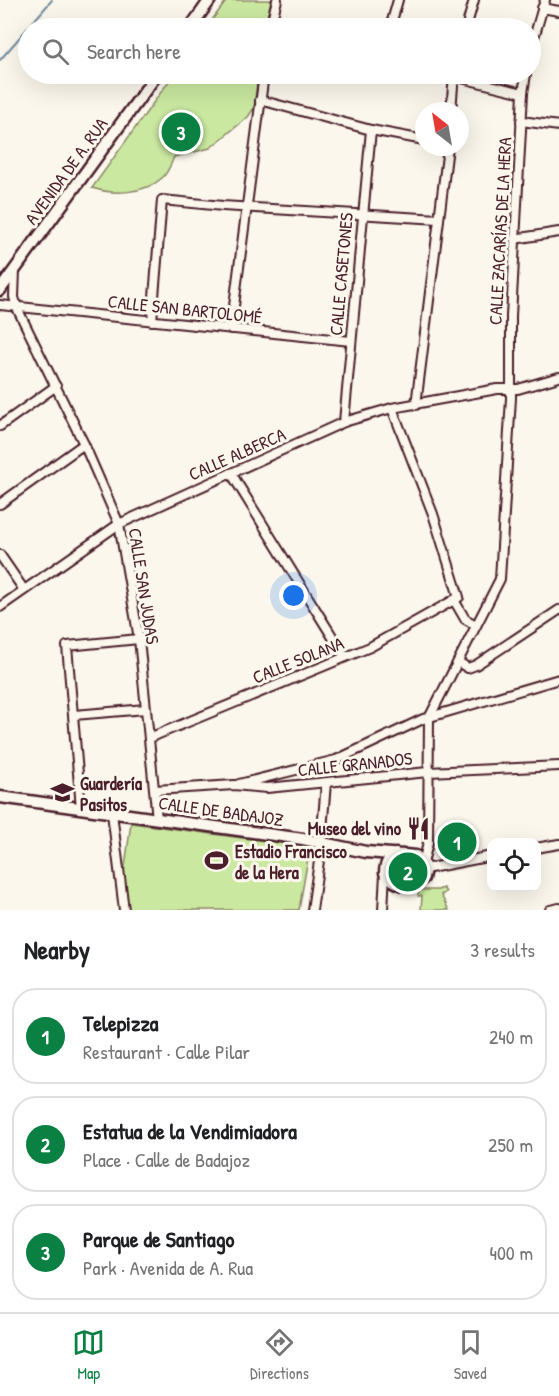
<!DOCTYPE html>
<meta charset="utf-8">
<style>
:root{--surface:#fff;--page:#f6f6f6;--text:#202124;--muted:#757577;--line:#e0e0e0;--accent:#0b8043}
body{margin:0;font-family:"Patrick Hand",sans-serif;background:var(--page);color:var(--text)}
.controls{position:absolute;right:18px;bottom:18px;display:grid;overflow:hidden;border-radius:12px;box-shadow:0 6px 24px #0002}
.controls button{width:54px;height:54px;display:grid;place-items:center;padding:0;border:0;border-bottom:2px solid var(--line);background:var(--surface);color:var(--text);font:30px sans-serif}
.compass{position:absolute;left:415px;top:102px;width:54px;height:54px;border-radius:50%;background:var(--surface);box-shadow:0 6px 24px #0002;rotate:329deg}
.you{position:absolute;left:294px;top:596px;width:21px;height:21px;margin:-15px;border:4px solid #fff;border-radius:50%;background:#1a73e8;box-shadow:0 0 0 9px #1a73e833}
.badge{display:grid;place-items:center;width:39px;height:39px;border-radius:50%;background:var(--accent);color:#fff;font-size:20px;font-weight:700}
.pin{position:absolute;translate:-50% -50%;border:3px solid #fff;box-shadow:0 2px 6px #0006}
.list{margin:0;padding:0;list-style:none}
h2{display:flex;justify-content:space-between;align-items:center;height:78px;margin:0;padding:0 24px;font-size:26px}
h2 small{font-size:20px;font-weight:400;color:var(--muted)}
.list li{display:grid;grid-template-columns:39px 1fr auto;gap:18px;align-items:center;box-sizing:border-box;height:96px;margin:0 12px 12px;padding:0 12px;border:2px solid var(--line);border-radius:24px}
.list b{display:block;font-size:22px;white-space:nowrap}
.list p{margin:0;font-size:20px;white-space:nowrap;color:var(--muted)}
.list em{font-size:20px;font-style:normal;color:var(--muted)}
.icon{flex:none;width:33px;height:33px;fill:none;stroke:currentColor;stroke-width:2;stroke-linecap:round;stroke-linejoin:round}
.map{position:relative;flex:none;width:559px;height:910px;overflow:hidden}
.search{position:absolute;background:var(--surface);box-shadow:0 6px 24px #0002;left:18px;right:18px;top:18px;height:66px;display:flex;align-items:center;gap:15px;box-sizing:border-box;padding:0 21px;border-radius:33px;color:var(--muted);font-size:22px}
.sheet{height:402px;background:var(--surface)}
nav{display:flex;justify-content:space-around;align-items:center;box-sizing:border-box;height:84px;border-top:2px solid var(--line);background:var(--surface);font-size:16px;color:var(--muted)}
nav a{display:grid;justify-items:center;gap:3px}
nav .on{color:var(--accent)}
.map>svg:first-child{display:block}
.green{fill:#cae8a0;stroke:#8a8466;stroke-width:1.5}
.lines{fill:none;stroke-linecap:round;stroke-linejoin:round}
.stream{stroke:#738ca2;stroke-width:2}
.street-casing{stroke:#4a1f2b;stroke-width:12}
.secondary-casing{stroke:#4a1f2b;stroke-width:15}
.street{stroke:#fbf7ec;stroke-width:8}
.secondary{stroke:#fbf7ec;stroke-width:10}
.labels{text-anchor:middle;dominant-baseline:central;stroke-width:6;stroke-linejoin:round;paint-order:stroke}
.street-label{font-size:18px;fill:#4a1f2b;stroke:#fbf7ec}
.poi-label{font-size:18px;font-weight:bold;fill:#4a1f2b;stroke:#fbf7ec;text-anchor:start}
</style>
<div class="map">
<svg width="559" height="910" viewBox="0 0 559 910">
<rect width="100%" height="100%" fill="#fbf7ec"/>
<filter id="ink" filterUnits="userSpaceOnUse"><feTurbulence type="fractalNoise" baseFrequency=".0167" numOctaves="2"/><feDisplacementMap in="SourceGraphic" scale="12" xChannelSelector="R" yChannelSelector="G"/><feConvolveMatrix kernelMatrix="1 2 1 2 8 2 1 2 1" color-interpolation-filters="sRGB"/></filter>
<g filter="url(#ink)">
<g class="green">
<path d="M227,0H271L265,28H206Z"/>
<path d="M174,74H258L254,108L248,117L210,148L174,157C171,164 168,173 162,178C144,194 113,195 92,188Z"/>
<path d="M131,823L310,847L299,910H128L124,874Z"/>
<path d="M443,888L446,892L441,895L449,910H421L422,896H418L419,890H438Z"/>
</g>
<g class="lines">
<path class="stream" d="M0,60L52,0"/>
<defs>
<g id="street">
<path d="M542,8L559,11"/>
<path d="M270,28L277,0"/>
<path d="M390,28L398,0"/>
<path d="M466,28L474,0"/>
<path d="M530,51L545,0"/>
<path d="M445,74L523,93"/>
<path d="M260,100L371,130L424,140"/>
<path d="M451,111L454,74"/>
<path d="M521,121L559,126"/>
<path d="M514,239L559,232"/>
<path d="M15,270L14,297L17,308L84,444L119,524L139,639L157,819"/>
<path d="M0,305L351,341"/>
<path d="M152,321L162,200L223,206L439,219"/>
<path d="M231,329L264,74"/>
<path d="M416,405L448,147"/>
<path d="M392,408L433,514L459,597L454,600L465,619L476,625"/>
<path d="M344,422L371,130"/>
<path d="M0,426L56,386"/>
<path d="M231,473L345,657"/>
<path d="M0,504L84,444"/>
<path d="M0,555L24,590"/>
<path d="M0,607L119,524L344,422L392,408L497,389H518L559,377"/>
<path d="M458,662L468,668L476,665L559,610"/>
<path d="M74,715L146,709"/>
<path d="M149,738L370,647L454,600"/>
<path d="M239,784L336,760L423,719L559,679"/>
<path d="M155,790L234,785L267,788L428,772L559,766"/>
<path d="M81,808L67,646L139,639"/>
<path d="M112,813L124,910"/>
<path d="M536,848L559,844"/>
<path d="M423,863L428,843L429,718L500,579L511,398V316L523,93L526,74"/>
<path d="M425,869L492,856"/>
<path d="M312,910L320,854L326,783"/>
<path d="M383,910L385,873"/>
<path d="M550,910L559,908"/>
</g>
<g id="secondary">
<path d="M190,28L210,0"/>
<path d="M0,290L157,74"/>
<path d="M0,797L303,839L366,852L416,856L423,863L425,869L423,878C410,890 396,886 385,873C385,864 388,859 396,854"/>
</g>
</defs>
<use href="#street" class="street-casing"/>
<use href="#secondary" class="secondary-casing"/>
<use href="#street" class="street"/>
<use href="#secondary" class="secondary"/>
</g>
</g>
<defs>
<symbol id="school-bare" viewBox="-9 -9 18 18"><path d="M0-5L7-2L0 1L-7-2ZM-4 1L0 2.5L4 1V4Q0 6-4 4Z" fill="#4a1f2b" stroke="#fbf7ec" stroke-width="2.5" paint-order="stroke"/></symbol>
<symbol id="restaurant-bare" viewBox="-9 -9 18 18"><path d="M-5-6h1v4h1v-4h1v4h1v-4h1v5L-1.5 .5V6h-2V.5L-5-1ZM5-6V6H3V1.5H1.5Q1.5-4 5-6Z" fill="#4a1f2b" stroke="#fbf7ec" stroke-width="2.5" paint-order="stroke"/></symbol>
<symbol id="stadium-bare" viewBox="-9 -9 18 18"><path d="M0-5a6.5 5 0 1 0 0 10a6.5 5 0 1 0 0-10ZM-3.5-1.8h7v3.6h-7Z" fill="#4a1f2b" stroke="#fbf7ec" stroke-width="2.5" paint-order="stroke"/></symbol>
</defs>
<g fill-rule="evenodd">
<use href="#school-bare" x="46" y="776" width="33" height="33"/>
<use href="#restaurant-bare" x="402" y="812" width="33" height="33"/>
<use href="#stadium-bare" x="200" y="844" width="33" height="33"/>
</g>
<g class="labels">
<g class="street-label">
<text transform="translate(66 171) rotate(-54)">AVENIDA DE A. RUA</text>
<text transform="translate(500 231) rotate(-87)">CALLE ZACARÍAS DE LA HERA</text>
<text transform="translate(341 274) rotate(-85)">CALLE CASETONES</text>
<text transform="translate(185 309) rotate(6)">CALLE SAN BARTOLOMÉ</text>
<text transform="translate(237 454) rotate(-24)">CALLE ALBERCA</text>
<text transform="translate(144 586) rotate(81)">CALLE SAN JUDAS</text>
<text transform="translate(298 660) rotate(-22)">CALLE SOLANA</text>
<text transform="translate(355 764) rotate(-6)">CALLE GRANADOS</text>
<text transform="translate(221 811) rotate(8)">CALLE DE BADAJOZ</text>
</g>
<g class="poi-label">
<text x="80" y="783">Guardería<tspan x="80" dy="21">Pasitos</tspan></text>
<text x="401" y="828" text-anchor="end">Museo del vino</text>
<text x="235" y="851">Estadio Francisco<tspan x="235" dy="21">de la Hera</tspan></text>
</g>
</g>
</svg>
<div class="controls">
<button><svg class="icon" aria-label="locate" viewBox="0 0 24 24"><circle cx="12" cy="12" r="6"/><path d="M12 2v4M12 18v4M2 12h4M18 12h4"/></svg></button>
</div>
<svg class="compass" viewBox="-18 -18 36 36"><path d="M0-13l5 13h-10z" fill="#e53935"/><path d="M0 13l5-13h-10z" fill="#757577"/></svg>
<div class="you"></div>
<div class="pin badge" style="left:457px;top:842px">1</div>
<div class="pin badge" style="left:408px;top:872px">2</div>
<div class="pin badge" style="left:181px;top:132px">3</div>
<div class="search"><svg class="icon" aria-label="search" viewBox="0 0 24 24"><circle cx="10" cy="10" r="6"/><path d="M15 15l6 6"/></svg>Search here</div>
</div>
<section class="sheet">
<h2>Nearby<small>3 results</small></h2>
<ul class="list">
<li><span class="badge">1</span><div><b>Telepizza</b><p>Restaurant · Calle Pilar</p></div><em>240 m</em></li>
<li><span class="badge">2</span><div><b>Estatua de la Vendimiadora</b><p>Place · Calle de Badajoz</p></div><em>250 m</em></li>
<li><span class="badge">3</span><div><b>Parque de Santiago</b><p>Park · Avenida de A. Rua</p></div><em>400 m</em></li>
</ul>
</section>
<nav>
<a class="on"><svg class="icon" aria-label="map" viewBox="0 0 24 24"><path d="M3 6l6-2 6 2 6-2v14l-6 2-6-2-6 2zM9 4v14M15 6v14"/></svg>Map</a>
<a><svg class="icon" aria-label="directions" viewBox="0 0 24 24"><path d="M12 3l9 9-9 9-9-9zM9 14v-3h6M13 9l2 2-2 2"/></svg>Directions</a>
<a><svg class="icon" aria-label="saved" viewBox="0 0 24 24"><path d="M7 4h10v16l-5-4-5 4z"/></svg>Saved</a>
</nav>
